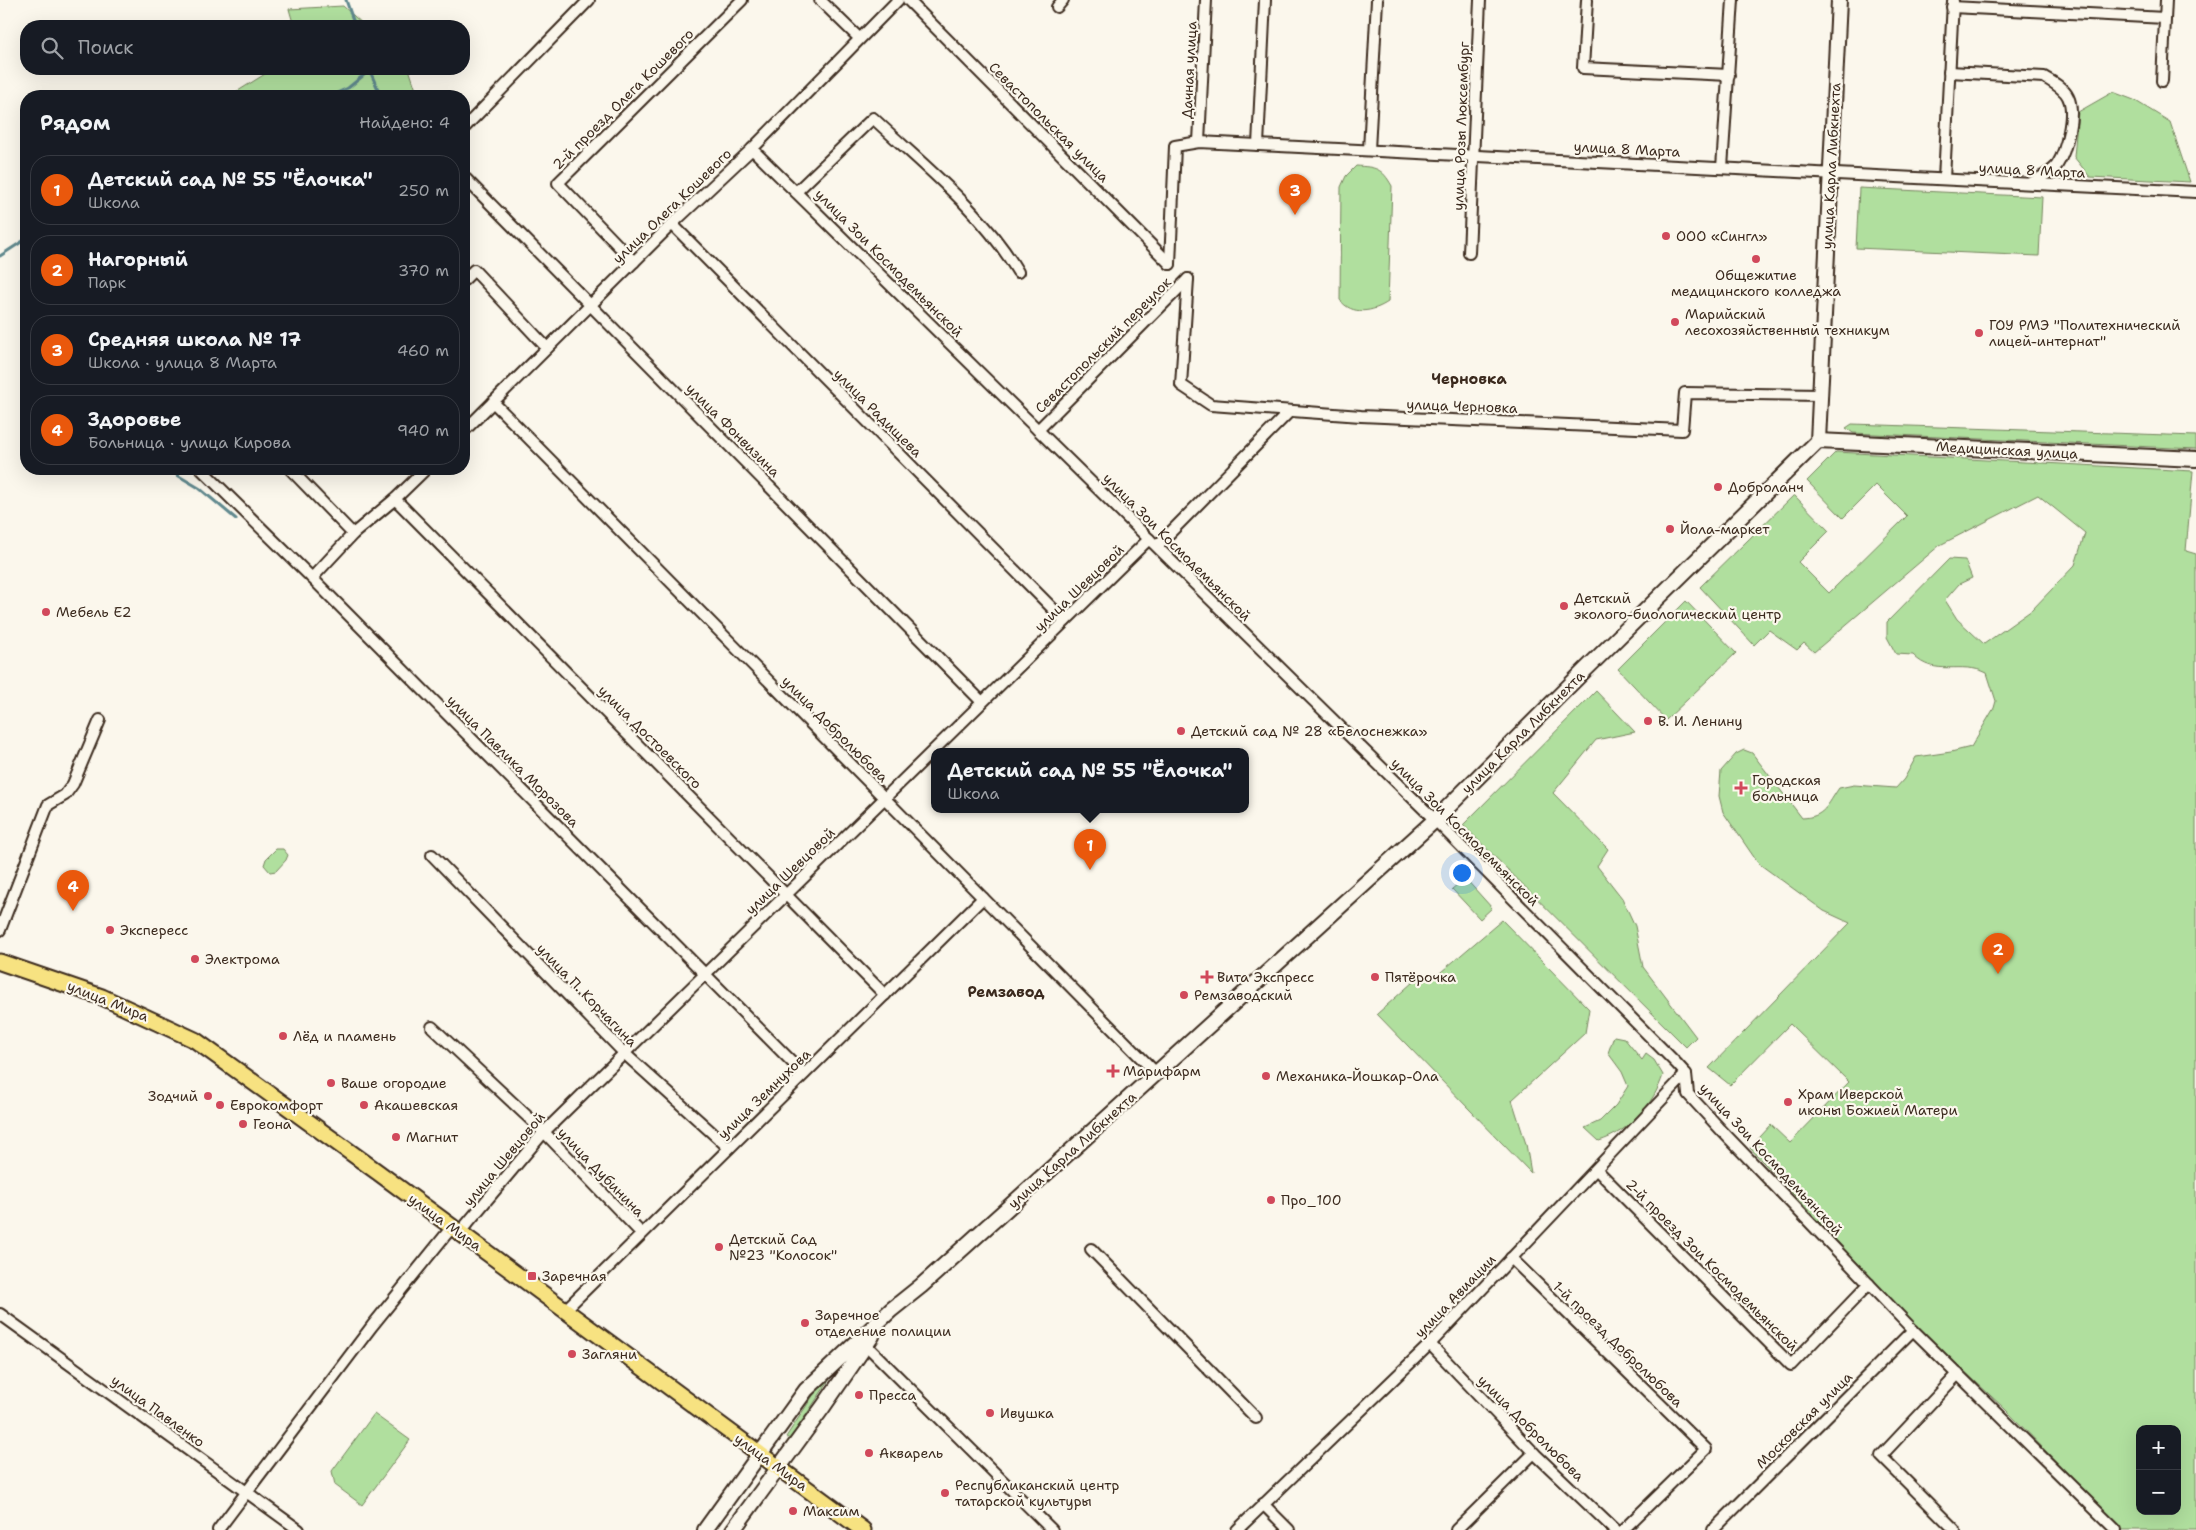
<!DOCTYPE html>
<html lang="ru">
<meta charset="utf-8">
<style>
:root{--surface:#171b24;--page:#242831;--text:#f1f3f6;--muted:#9ea1a6;--line:#363941;--accent:#ea580c}
body{margin:0;font-family:"Shantell Sans",sans-serif;background:var(--page);color:var(--text)}
.controls{position:absolute;right:15px;bottom:15px;display:grid;overflow:hidden;border-radius:10px;box-shadow:0 5px 20px #0002}
.controls button{width:45px;height:45px;display:grid;place-items:center;padding:0;border:0;border-bottom:1px solid var(--line);background:var(--surface);color:var(--text);font:25px sans-serif}
.you{position:absolute;left:1461px;top:872px;width:18px;height:18px;margin:-12px;border:4px solid #fff;border-radius:50%;background:#1a73e8;box-shadow:0 0 0 8px #1a73e833}
.badge{display:grid;place-items:center;width:32px;height:32px;border-radius:50%;background:var(--accent);color:#fff;font-size:16px;font-weight:700}
.pin{position:absolute;translate:-50% -41px;filter:drop-shadow(0 1px 2px #0008)}
.pin::after{content:'';position:absolute;top:26px;width:18px;height:15px;background:inherit;clip-path:polygon(0 0,100% 0,50% 100%)}
.popup{position:absolute;left:931px;top:748px;width:318px;height:65px;box-sizing:border-box;display:grid;place-content:center;border-radius:10px;background:var(--surface);filter:drop-shadow(0 1px 4px #0005);font-size:16px;white-space:nowrap;color:var(--muted)}
.popup b{font-size:19px;color:var(--text)}
.popup::after{content:'';position:absolute;left:50%;top:100%;margin-left:-10px;border:10px solid transparent;border-top-color:var(--surface)}
.list{margin:0;padding:0;list-style:none}
h2{display:flex;justify-content:space-between;align-items:center;height:65px;margin:0;padding:0 20px;font-size:21px}
h2 small{font-size:16px;font-weight:400;color:var(--muted)}
.list li{display:grid;grid-template-columns:32px 1fr auto;gap:15px;align-items:center;box-sizing:border-box;height:70px;margin:0 10px 10px;padding:0 10px;border:1px solid var(--line);border-radius:20px}
.list b{display:block;font-size:19px;white-space:nowrap}
.list p{margin:0;font-size:16px;white-space:nowrap;color:var(--muted)}
.list em{font-size:16px;font-style:normal;color:var(--muted)}
.icon{flex:none;width:28px;height:28px;fill:none;stroke:currentColor;stroke-width:2;stroke-linecap:round;stroke-linejoin:round}
.map{position:relative;flex:none;width:2196px;height:1530px;overflow:hidden}
.search{position:absolute;background:var(--surface);box-shadow:0 5px 20px #0002;left:20px;top:20px;width:450px;height:55px;display:flex;align-items:center;gap:12px;box-sizing:border-box;padding:0 18px;border-radius:20px;color:var(--muted);font-size:19px}
.panel{position:absolute;background:var(--surface);box-shadow:0 5px 20px #0002;left:20px;top:90px;width:450px;height:385px;border-radius:20px}
.map>svg:first-child{display:block}
.green{fill:#b0df9e;stroke:#76845e;fill-rule:evenodd}
.lines{fill:none;stroke-linecap:round;stroke-linejoin:round}
.stream{stroke:#61898e;stroke-width:3}
.minor-casing{stroke:#3b2a1e;stroke-width:14}
.secondary-casing{stroke:#3b2a1e;stroke-width:18}
.primary-casing{stroke:#3b2a1e;stroke-width:19}
.minor{stroke:#fbf7ec;stroke-width:10}
.secondary{stroke:#fbf7ec;stroke-width:14}
.primary{stroke:#f7e281;stroke-width:15}
.poi-dot{fill:#d1495b;stroke:#fbf7ec;stroke-width:2}
.labels{text-anchor:middle;dominant-baseline:central;stroke-width:4.5;stroke-linejoin:round;paint-order:stroke}
.street-label{font-size:14px;fill:#3b2a1e;stroke:#fbf7ec}
.poi-label{font-size:14px;fill:#3b2a1e;stroke:#fbf7ec;text-anchor:start}
.neighbourhood-label{font-size:15px;font-weight:bold;fill:#3b2a1e;stroke:#fbf7ec}
</style>
<div class="map">
<svg width="2196" height="1530" viewBox="0 0 2196 1530">
<rect width="100%" height="100%" fill="#fbf7ec"/>
<filter id="ink" filterUnits="userSpaceOnUse"><feTurbulence type="fractalNoise" baseFrequency=".02" numOctaves="2"/><feDisplacementMap in="SourceGraphic" scale="10" xChannelSelector="R" yChannelSelector="G"/><feConvolveMatrix kernelMatrix="1 2 1 2 8 2 1 2 1" color-interpolation-filters="sRGB"/></filter>
<g filter="url(#ink)">
<g class="green">
<path d="M343,6L365,26H294L289,9Z"/>
<path d="M273,69H409L418,96H230Z"/>
<path d="M2113,92L2134,100L2170,122L2190,182L2090,177L2074,157L2078,112Z"/>
<path d="M1356,166C1376,167 1382,168 1392,186L1388,302C1373,312 1352,316 1340,300L1341,187L1346,176Z"/>
<path d="M1859,188L2042,197L2039,256L1856,248Z"/>
<path d="M1852,424L2196,436V449L1853,433L1846,428Z"/>
<path d="M1836,452L2193,471L2186,551L2196,554V1530H2123L2005,1409L1918,1328L1750,1148L1771,1125L1790,1143L1849,1082L1790,1024L1730,1085L1709,1068L1850,923L1824,911L1758,863L1723,812L1719,796L1721,771L1736,754L1744,750L1752,753L1802,818C1825,817 1827,805 1839,788L1854,785L1896,788L1904,779L1916,757L1951,752L1971,747L1994,708L1996,701L1987,673C1961,660 1935,678 1913,655L1896,654L1887,637V622L1949,559L1965,560L1972,578L1959,584L1945,600L1957,619L1984,644L2032,610L2075,565L2085,533L2038,495L1940,545L1814,652L1804,643L1797,650L1769,630L1754,645L1700,587L1794,495L1829,531L1798,562L1829,593L1907,516L1876,485L1843,518L1807,481ZM2140,1429H2177V1511H2140Z"/>
<path d="M1686,601L1736,653L1666,720L1618,669Z"/>
<path d="M1596,691L1635,732L1596,740L1553,793L1608,849L1597,866L1622,898L1635,926L1643,967L1696,1037L1686,1047L1463,825Z"/>
<path d="M276,849H283L288,855L286,860L276,871L270,872L264,865L266,859Z"/>
<path d="M1465,878L1492,908L1480,919L1452,889Z"/>
<path d="M1502,920L1589,1009L1585,1033L1512,1100L1526,1144L1531,1173L1377,1014L1422,974L1434,978Z"/>
<path d="M1614,1036L1624,1038L1642,1060L1646,1054L1654,1060L1663,1075C1654,1104 1629,1132 1599,1141L1585,1128L1600,1121L1616,1105L1628,1086L1622,1072L1608,1053Z"/>
<path d="M834,1373L790,1439L786,1437L820,1385Z"/>
<path d="M374,1414L410,1440L362,1505L335,1485L332,1471Z"/>
</g>
<g class="lines">
<g class="stream">
<path d="M346,0L355,26"/>
<path d="M369,69L381,96"/>
<path d="M330,96L348,88L370,70"/>
<path d="M0,256L26,239"/>
<path d="M167,469L199,488L236,519"/>
</g>
<defs>
<g id="minor">
<path d="M820,0L859,38"/>
<path d="M908,0L1170,264"/>
<path d="M1587,0L1583,68L1729,75"/>
<path d="M1057,7L1063,0"/>
<path d="M1952,7L2165,18"/>
<path d="M1949,72L2044,77C2052,82 2064,88 2068,97C2076,113 2066,151 2057,165C2052,173 2038,178 2031,183"/>
<path d="M2162,81L2166,0"/>
<path d="M464,128L589,0"/>
<path d="M1199,142L1206,0"/>
<path d="M1258,145L1265,0"/>
<path d="M752,149L1435,820L1677,1064L1686,1074L1688,1094L1723,1132L1913,1330L2116,1530"/>
<path d="M1369,150L1377,0"/>
<path d="M1722,168L1733,0"/>
<path d="M464,177L982,702"/>
<path d="M1944,179L1953,1"/>
<path d="M796,192L873,118C923,165 983,212 1018,272"/>
<path d="M672,224L1065,621"/>
<path d="M1469,253L1480,0"/>
<path d="M634,262L558,183L742,0"/>
<path d="M1170,264L1175,146L1199,142L2196,192"/>
<path d="M1188,279L1181,385L1211,405L1361,416L1682,430L1685,393L1820,395"/>
<path d="M464,280L474,270L547,348"/>
<path d="M493,402L1157,1074"/>
<path d="M1038,430L1188,279"/>
<path d="M464,431L672,224L752,149L898,0"/>
<path d="M201,469L312,578L804,1074"/>
<path d="M290,469L353,534"/>
<path d="M395,499L885,995"/>
<path d="M1157,546L1290,411"/>
<path d="M312,578L353,534L395,499L426,469"/>
<path d="M432,855L624,1053L729,1148"/>
<path d="M0,930L48,805L65,795L73,784L100,720"/>
<path d="M432,1027L544,1132L641,1233"/>
<path d="M1597,1170L1791,1365L1869,1284"/>
<path d="M460,1232L544,1132L1149,539"/>
<path d="M1091,1249L1256,1418"/>
<path d="M1511,1258L1706,1449L1623,1530"/>
<path d="M565,1310L983,898"/>
<path d="M0,1314L299,1530"/>
<path d="M1430,1344L1534,1453L1615,1530"/>
<path d="M866,1345L1052,1530"/>
<path d="M1263,1504L1289,1530"/>
<path d="M218,1530L372,1326L452,1227"/>
<path d="M1237,1530L1430,1344L1686,1074"/>
<path d="M1456,1530L1534,1453"/>
<path d="M1713,1530L1913,1330"/>
<path d="M1955,1530L1881,1456L1958,1374"/>
</g>
<g id="secondary">
<path d="M1818,441L2196,459"/>
<path d="M705,1530L806,1390L891,1310L921,1286L1020,1197L1435,820L1583,672L1818,441L1839,0"/>
<path d="M733,1530L823,1407L872,1336"/>
</g>
<path id="primary" d="M0,962L102,997L195,1040L379,1173L863,1530"/>
</defs>
<use href="#minor" class="minor-casing"/>
<use href="#secondary" class="secondary-casing"/>
<use href="#primary" class="primary-casing"/>
<use href="#minor" class="minor"/>
<use href="#secondary" class="secondary"/>
<use href="#primary" class="primary"/>
</g>
</g>
<g class="poi-dot">
<circle cx="1666" cy="236" r="5"/>
<circle cx="1756" cy="259" r="5"/>
<circle cx="1675" cy="322" r="5"/>
<circle cx="1979" cy="333" r="5"/>
<circle cx="1718" cy="487" r="5"/>
<circle cx="1670" cy="529" r="5"/>
<circle cx="1564" cy="606" r="5"/>
<circle cx="46" cy="612" r="5"/>
<circle cx="1648" cy="721" r="5"/>
<circle cx="1181" cy="731" r="5"/>
<path d="M1738.5 780.5h5v5h5v5h-5v5h-5v-5h-5v-5h5z"/>
<circle cx="110" cy="930" r="5"/>
<circle cx="195" cy="959" r="5"/>
<path d="M1204.5 969.5h5v5h5v5h-5v5h-5v-5h-5v-5h5z"/>
<circle cx="1375" cy="977" r="5"/>
<circle cx="1184" cy="995" r="5"/>
<circle cx="283" cy="1036" r="5"/>
<path d="M1110.5 1063.5h5v5h5v5h-5v5h-5v-5h-5v-5h5z"/>
<circle cx="1266" cy="1076" r="5"/>
<circle cx="331" cy="1083" r="5"/>
<circle cx="208" cy="1096" r="5"/>
<circle cx="1788" cy="1102" r="5"/>
<circle cx="220" cy="1105" r="5"/>
<circle cx="364" cy="1105" r="5"/>
<circle cx="243" cy="1124" r="5"/>
<circle cx="396" cy="1137" r="5"/>
<circle cx="1271" cy="1200" r="5"/>
<circle cx="719" cy="1247" r="5"/>
<rect x="527" y="1271" width="10" height="10" rx="2.5"/>
<circle cx="805" cy="1323" r="5"/>
<circle cx="572" cy="1354" r="5"/>
<circle cx="859" cy="1395" r="5"/>
<circle cx="990" cy="1413" r="5"/>
<circle cx="869" cy="1453" r="5"/>
<circle cx="945" cy="1493" r="5"/>
<circle cx="793" cy="1511" r="5"/>
</g>
<g class="labels">
<g class="street-label">
<text transform="translate(1189 70) rotate(-87)">Дачная улица</text>
<text transform="translate(623 99) rotate(-45)">2-й проезд Олега Кошевого</text>
<text transform="translate(1049 122) rotate(45)">Севастопольская улица</text>
<text transform="translate(1461 126) rotate(-88)">улица Розы Люксембург</text>
<text transform="translate(1627 149) rotate(3)">улица 8 Марта</text>
<text transform="translate(1831 166) rotate(-87)">улица Карла Либкнехта</text>
<text transform="translate(2032 170) rotate(3)">улица 8 Марта</text>
<text transform="translate(672 206) rotate(-44)">улица Олега Кошевого</text>
<text transform="translate(889 263) rotate(45)">улица Зои Космодемьянской</text>
<text transform="translate(1103 345) rotate(-45)">Севастопольский переулок</text>
<text transform="translate(1462 406) rotate(2)">улица Черновка</text>
<text transform="translate(878 413) rotate(45)">улица Радищева</text>
<text transform="translate(733 430) rotate(45)">улица Фонвизина</text>
<text transform="translate(2007 450) rotate(3)">Медицинская улица</text>
<text transform="translate(1177 547) rotate(45)">улица Зои Космодемьянской</text>
<text transform="translate(1079 588) rotate(-44)">улица Шевцовой</text>
<text transform="translate(835 729) rotate(45)">улица Добролюбова</text>
<text transform="translate(1523 732) rotate(-45)">улица Карла Либкнехта</text>
<text transform="translate(650 737) rotate(45)">улица Достоевского</text>
<text transform="translate(513 761) rotate(45)">улица Павлика Морозова</text>
<text transform="translate(1465 832) rotate(45)">улица Зои Космодемьянской</text>
<text transform="translate(790 871) rotate(-44)">улица Шевцовой</text>
<text transform="translate(587 995) rotate(46)">улица П. Корчагина</text>
<text transform="translate(108 1001) rotate(22)">улица Мира</text>
<text transform="translate(764 1094) rotate(-44)">улица Земнухова</text>
<text transform="translate(1072 1150) rotate(-42)">улица Карла Либкнехта</text>
<text transform="translate(504 1159) rotate(-50)">улица Шевцовой</text>
<text transform="translate(1771 1159) rotate(47)">улица Зои Космодемьянской</text>
<text transform="translate(601 1172) rotate(46)">улица Дубинина</text>
<text transform="translate(445 1222) rotate(36)">улица Мира</text>
<text transform="translate(1712 1265) rotate(45)">2-й проезд Зои Космодемьянской</text>
<text transform="translate(1455 1296) rotate(-46)">улица Авиации</text>
<text transform="translate(1618 1344) rotate(44)">1-й проезд Добролюбова</text>
<text transform="translate(158 1411) rotate(36)">улица Павленко</text>
<text transform="translate(1804 1420) rotate(-45)">Московская улица</text>
<text transform="translate(1531 1428) rotate(45)">улица Добролюбова</text>
<text transform="translate(771 1462) rotate(36)">улица Мира</text>
</g>
<g class="poi-label">
<text x="1676" y="236">ООО «Сингл»</text>
<text x="1756" y="275" text-anchor="middle">Общежитие<tspan x="1756" dy="16">медицинского колледжа</tspan></text>
<text x="1685" y="314">Марийский<tspan x="1685" dy="16">лесохозяйственный техникум</tspan></text>
<text x="1989" y="325">ГОУ РМЭ "Политехнический<tspan x="1989" dy="16">лицей-интернат"</tspan></text>
<text x="1728" y="487">Доброланч</text>
<text x="1680" y="529">Йола-маркет</text>
<text x="1574" y="598">Детский<tspan x="1574" dy="16">эколого-биологический центр</tspan></text>
<text x="56" y="612">Мебель Е2</text>
<text x="1658" y="721">В. И. Ленину</text>
<text x="1191" y="731">Детский сад № 28 «Белоснежка»</text>
<text x="1752" y="780">Городская<tspan x="1752" dy="16">больница</tspan></text>
<text x="120" y="930">Экспересс</text>
<text x="205" y="959">Электрома</text>
<text x="1217" y="977">Вита Экспресс</text>
<text x="1385" y="977">Пятёрочка</text>
<text x="1194" y="995">Ремзаводский</text>
<text x="293" y="1036">Лёд и пламень</text>
<text x="1123" y="1071">Марифарм</text>
<text x="1276" y="1076">Механика-Йошкар-Ола</text>
<text x="341" y="1083">Ваше огородие</text>
<text x="1798" y="1094">Храм Иверской<tspan x="1798" dy="16">иконы Божией Матери</tspan></text>
<text x="198" y="1096" text-anchor="end">Зодчий</text>
<text x="230" y="1105">Еврокомфорт</text>
<text x="374" y="1105">Акашевская</text>
<text x="253" y="1124">Геона</text>
<text x="406" y="1137">Магнит</text>
<text x="1281" y="1200">Про_100</text>
<text x="729" y="1239">Детский Сад<tspan x="729" dy="16">№23 "Колосок"</tspan></text>
<text x="542" y="1276">Заречная</text>
<text x="815" y="1315">Заречное<tspan x="815" dy="16">отделение полиции</tspan></text>
<text x="582" y="1354">Загляни</text>
<text x="869" y="1395">Пресса</text>
<text x="1000" y="1413">Ивушка</text>
<text x="879" y="1453">Акварель</text>
<text x="955" y="1485">Республиканский центр<tspan x="955" dy="16">татарской культуры</tspan></text>
<text x="803" y="1511">Максим</text>
</g>
<g class="neighbourhood-label">
<text x="1469" y="379">Черновка</text>
<text x="1006" y="992">Ремзавод</text>
</g>
</g>
</svg>
<div class="controls">
<button>+</button>
<button>−</button>
</div>
<div class="you"></div>
<div class="pin badge" style="left:1090px;top:870px">1</div>
<div class="popup"><b>Детский сад № 55 &quot;Ёлочка&quot;</b>Школа</div>
<div class="pin badge" style="left:1998px;top:974px">2</div>
<div class="pin badge" style="left:1295px;top:215px">3</div>
<div class="pin badge" style="left:73px;top:911px">4</div>
<div class="search"><svg class="icon" aria-label="search" viewBox="0 0 24 24"><circle cx="10" cy="10" r="6"/><path d="M15 15l6 6"/></svg>Поиск</div>
<section class="panel">
<h2>Рядом<small>Найдено: 4</small></h2>
<ul class="list">
<li><span class="badge">1</span><div><b>Детский сад № 55 &quot;Ёлочка&quot;</b><p>Школа</p></div><em>250 m</em></li>
<li><span class="badge">2</span><div><b>Нагорный</b><p>Парк</p></div><em>370 m</em></li>
<li><span class="badge">3</span><div><b>Средняя школа № 17</b><p>Школа · улица 8 Марта</p></div><em>460 m</em></li>
<li><span class="badge">4</span><div><b>Здоровье</b><p>Больница · улица Кирова</p></div><em>940 m</em></li>
</ul>
</section>
</div>
